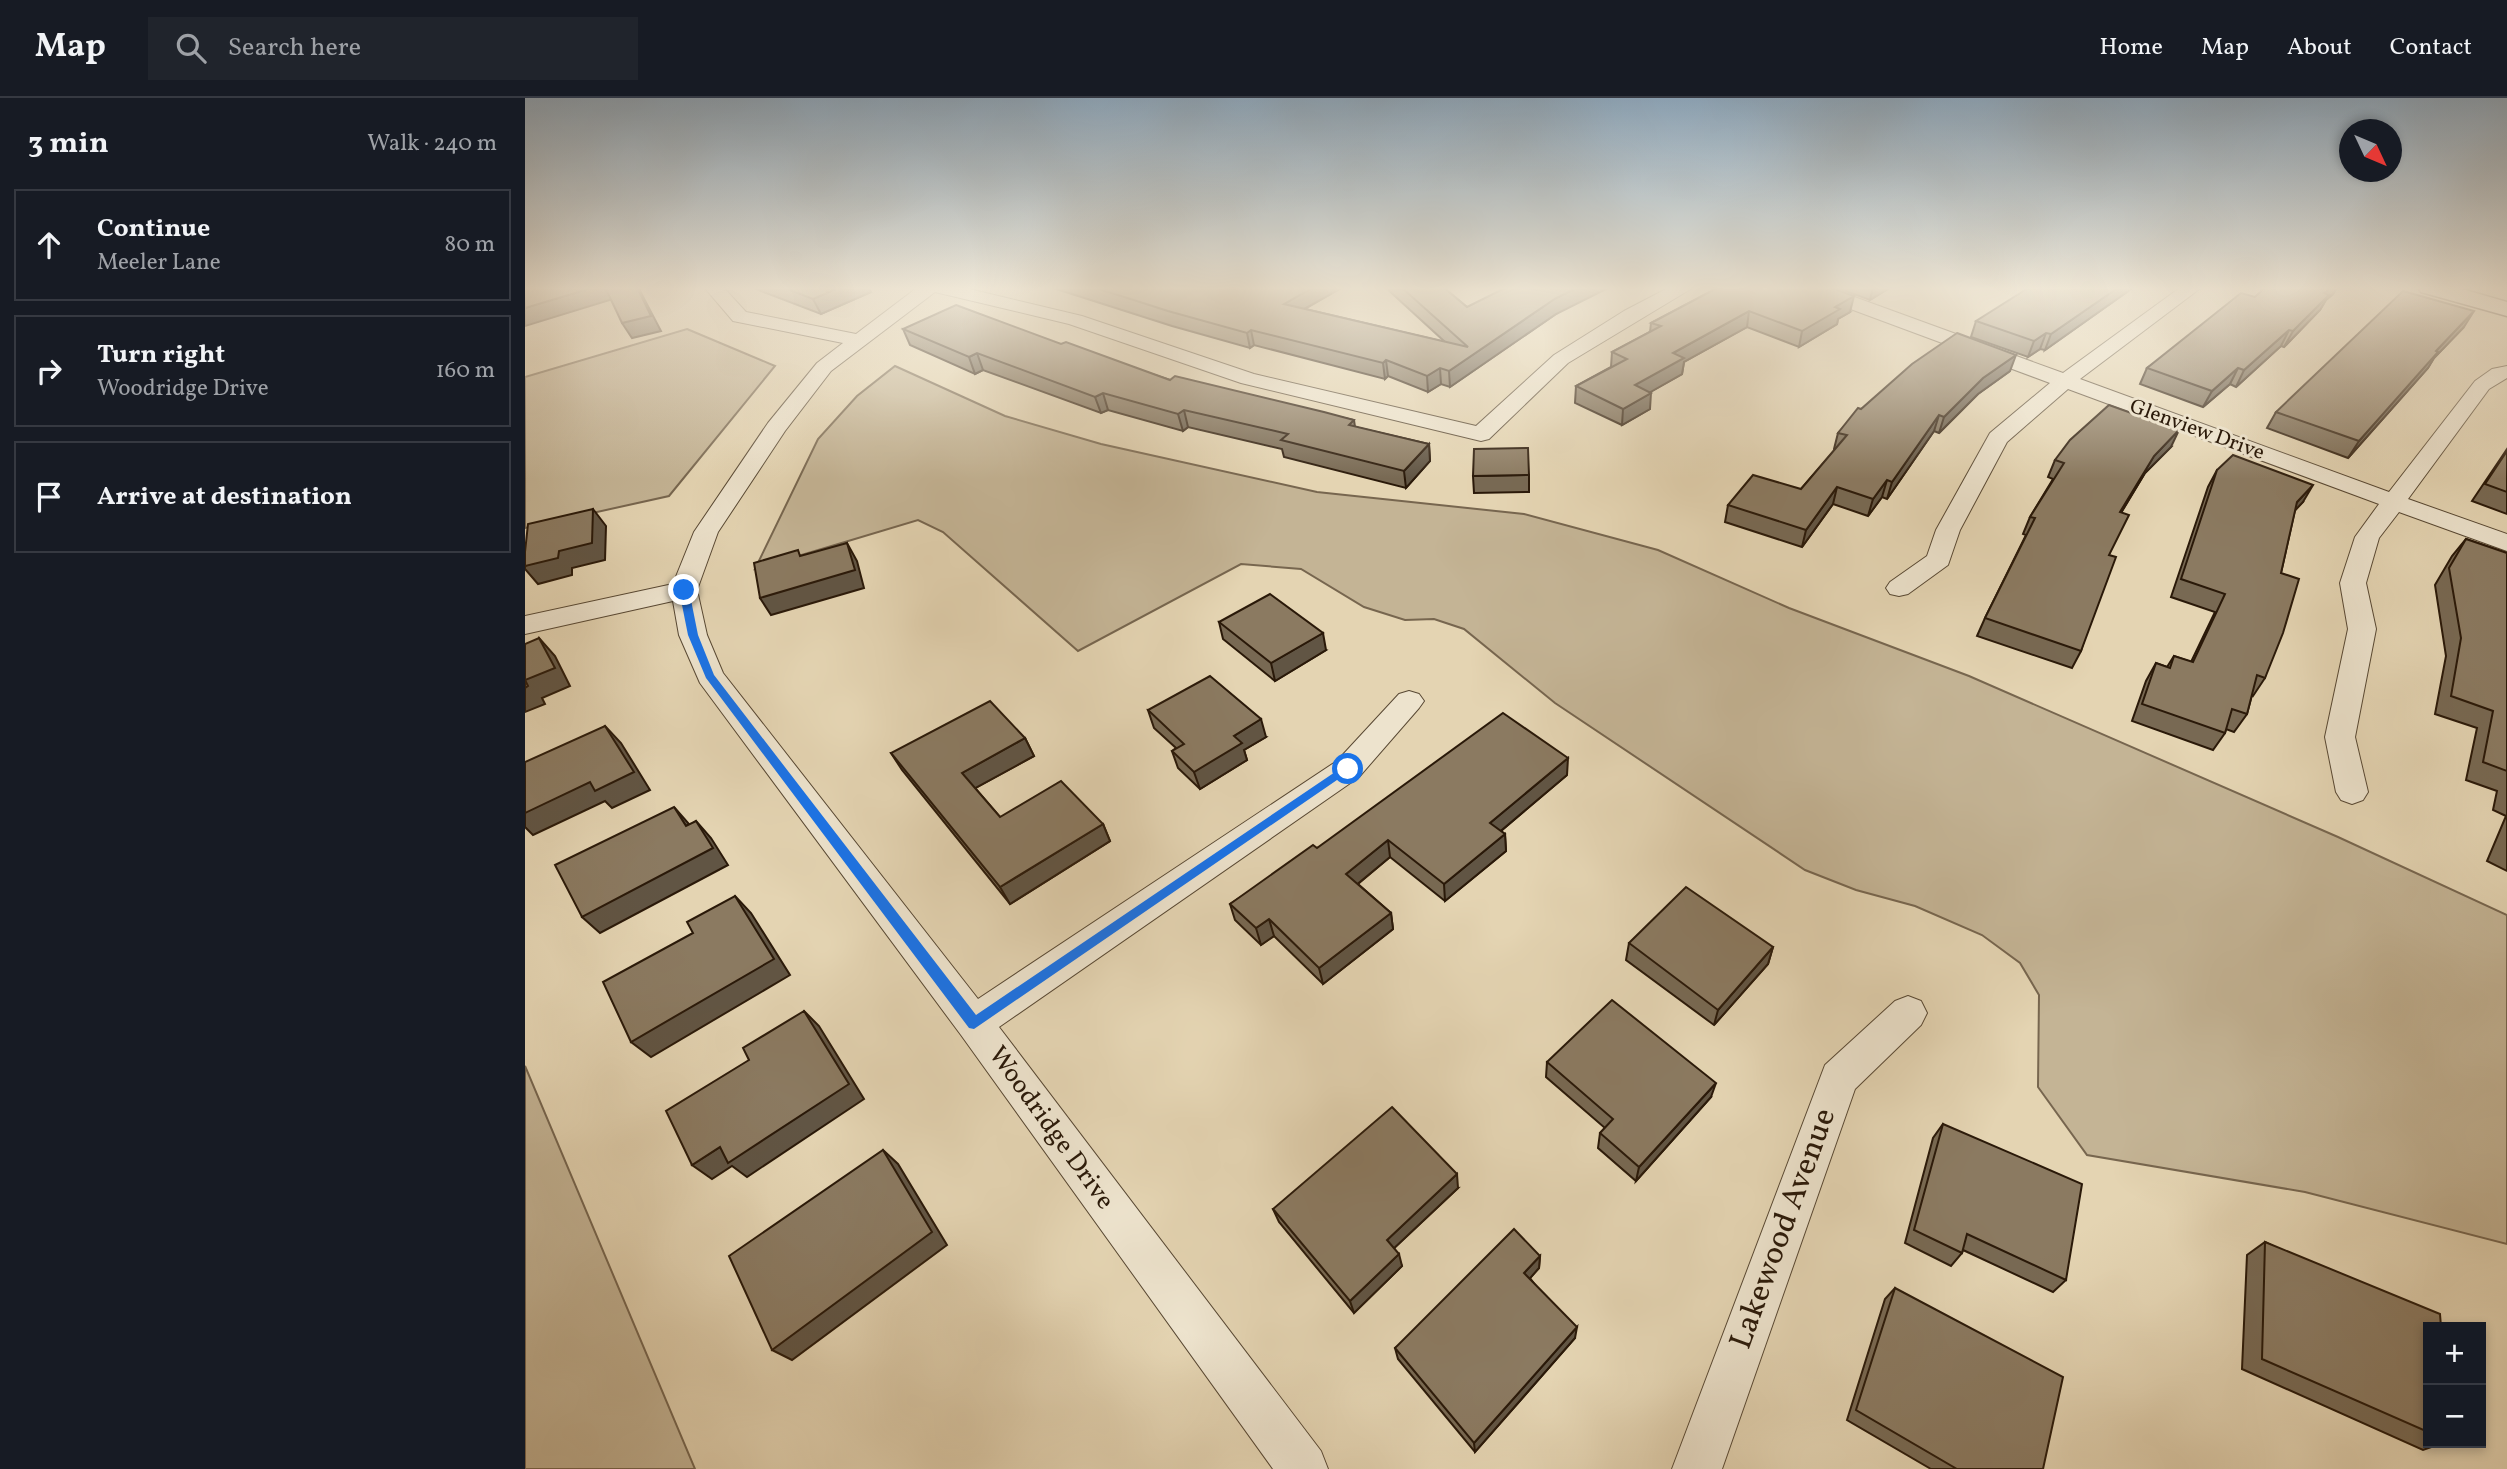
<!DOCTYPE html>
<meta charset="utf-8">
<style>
:root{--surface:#171b24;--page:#20242c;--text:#f1f3f6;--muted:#9ea1a6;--line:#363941}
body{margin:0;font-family:Vollkorn,serif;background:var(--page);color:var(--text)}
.controls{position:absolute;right:21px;bottom:21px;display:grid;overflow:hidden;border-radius:0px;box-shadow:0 4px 10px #0003}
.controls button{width:63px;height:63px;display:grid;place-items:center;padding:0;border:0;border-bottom:2px solid var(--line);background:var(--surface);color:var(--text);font:35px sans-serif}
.compass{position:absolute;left:1814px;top:21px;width:63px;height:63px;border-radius:50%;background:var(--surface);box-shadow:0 4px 10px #0003;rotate:134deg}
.stop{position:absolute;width:21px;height:21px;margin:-16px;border:5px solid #1a73e8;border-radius:50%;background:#fff}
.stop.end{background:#1a73e8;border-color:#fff;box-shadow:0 2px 7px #0008}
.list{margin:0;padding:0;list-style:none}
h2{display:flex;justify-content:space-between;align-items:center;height:91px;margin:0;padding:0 28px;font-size:30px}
h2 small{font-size:23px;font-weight:400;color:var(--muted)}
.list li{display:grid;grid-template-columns:46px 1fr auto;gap:21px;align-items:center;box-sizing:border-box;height:112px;margin:0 14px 14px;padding:0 14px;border:2px solid var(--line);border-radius:0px}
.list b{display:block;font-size:26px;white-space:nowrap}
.list p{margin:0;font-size:23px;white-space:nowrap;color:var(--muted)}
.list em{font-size:23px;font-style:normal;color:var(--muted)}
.icon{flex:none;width:38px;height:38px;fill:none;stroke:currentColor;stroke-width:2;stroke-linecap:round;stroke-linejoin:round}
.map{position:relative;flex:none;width:1982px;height:1371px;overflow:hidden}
header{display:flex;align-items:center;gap:42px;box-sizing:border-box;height:98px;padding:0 35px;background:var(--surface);border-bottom:2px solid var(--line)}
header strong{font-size:33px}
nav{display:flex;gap:38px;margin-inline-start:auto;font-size:24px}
.search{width:490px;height:63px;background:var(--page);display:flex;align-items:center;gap:18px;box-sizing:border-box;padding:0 24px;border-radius:0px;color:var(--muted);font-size:26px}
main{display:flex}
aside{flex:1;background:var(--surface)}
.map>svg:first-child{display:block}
.green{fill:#c4b495;stroke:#77664f;stroke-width:2}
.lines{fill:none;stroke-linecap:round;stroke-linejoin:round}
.street-casing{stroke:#584833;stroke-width:2}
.secondary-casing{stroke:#2a1909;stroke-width:3}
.street{fill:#ede3cd;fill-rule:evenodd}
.secondary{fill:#ede3cd;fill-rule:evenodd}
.wall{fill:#786953;stroke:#2a1909;stroke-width:2}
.shaded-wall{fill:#615544;stroke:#2a1909;stroke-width:2}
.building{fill:#8b7a61;stroke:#2a1909;stroke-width:2}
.route{fill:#1a73e8}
.labels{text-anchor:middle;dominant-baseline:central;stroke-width:6;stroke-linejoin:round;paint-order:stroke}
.far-street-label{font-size:21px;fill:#2a1909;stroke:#ede3cd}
.street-label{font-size:26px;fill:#2a1909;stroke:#ede3cd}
.near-street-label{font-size:32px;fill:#2a1909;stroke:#ede3cd}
</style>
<header>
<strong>Map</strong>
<div class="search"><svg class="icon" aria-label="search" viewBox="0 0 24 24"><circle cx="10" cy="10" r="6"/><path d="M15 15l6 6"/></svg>Search here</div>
<nav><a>Home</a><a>Map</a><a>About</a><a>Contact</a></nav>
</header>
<main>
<aside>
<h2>3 min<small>Walk · 240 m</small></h2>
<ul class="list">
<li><svg class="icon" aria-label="ahead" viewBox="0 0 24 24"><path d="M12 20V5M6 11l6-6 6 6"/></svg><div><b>Continue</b><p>Meeler Lane</p></div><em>80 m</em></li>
<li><svg class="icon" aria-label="right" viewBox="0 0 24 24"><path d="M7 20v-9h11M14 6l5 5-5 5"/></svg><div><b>Turn right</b><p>Woodridge Drive</p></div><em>160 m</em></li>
<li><svg class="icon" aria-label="arrive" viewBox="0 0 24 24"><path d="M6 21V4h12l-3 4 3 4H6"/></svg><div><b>Arrive at destination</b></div></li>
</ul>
</aside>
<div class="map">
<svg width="1982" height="1371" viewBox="0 0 1982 1371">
<rect width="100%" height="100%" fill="#e4d4b2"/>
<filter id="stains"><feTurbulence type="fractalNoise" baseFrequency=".00286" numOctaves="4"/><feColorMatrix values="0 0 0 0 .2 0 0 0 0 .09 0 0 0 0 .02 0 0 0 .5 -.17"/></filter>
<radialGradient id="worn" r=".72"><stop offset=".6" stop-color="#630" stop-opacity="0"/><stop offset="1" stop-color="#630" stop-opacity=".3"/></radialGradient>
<g class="green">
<path d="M162,231L250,268L144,398L0,430V279Z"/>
<path d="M370,268L480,318L576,346L792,394L999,416L1133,452L1264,510L1444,578L1813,739L1982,817V1146L1780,1094L1562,1057L1513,989L1514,897L1495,865L1457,837L1390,808L1331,792L1280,772L1030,605L939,531L909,521L880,522L839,509L776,471L716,466L553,553L418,434L393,422L230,471L293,341L332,298Z"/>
<path d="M0,968L170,1371H0Z"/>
</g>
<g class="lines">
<defs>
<g id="street">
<path d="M179,189H198L221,214L331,236L393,189H436L557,218L729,276L951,328L1029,257L1099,213L1145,189H1169L1043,265L964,341L956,343L716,285L544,226L410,194L306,273L260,333L193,434L172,492L182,537L198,575L453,901L812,663L874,596L884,593L894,596L899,603L894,610L834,679L474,929L796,1353L803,1371H748L436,937L175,585L154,537L148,503L0,536V518L148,486L169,434L243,325L292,265L318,245L208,223Z"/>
<path d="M1275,189H1302L1538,275L1656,189H1677L1555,281L1864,394L1950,283L1967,271L1982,268V280L1964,291L1883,401L1982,436V453L1874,414L1854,440L1841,485L1851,531L1830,639L1843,694L1838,702L1827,706L1816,702L1811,694L1800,639L1823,531L1815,485L1830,439L1854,406L1543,291L1482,344L1435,432L1423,467L1383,496L1374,498L1365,496L1361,490L1365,484L1402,458L1411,432L1465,335L1525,285L1277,193Z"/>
<path d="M1383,898L1396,903L1402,915L1396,927L1330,991L1197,1371H1147L1300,967L1370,903Z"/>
</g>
<path id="secondary" d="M1893,189H1930L1982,204V218L1896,194Z"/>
</defs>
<use href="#street" class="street-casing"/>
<use href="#secondary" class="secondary-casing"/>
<use href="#street" class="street"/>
<use href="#secondary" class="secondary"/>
</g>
<g class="wall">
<path d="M230,189H343L346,194L296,216L231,191Z"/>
<path d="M525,189H818L780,211L920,244L860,189H918L942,209L1031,216L925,289L916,286L903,294L863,278L860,281L729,247L725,250L647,228Z"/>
<path d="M1194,189L1325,214L1313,221L1312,226L1274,249L1222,229L1159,264L1157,276L1125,294V311L1097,327L1050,305L1051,288L1086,269L1087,254L1125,234L1126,225Z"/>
<path d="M1310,189H1366L1345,202Z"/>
<path d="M1609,189L1520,252L1515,251L1503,259L1446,239L1451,223Z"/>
<path d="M1741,189H1812L1808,196L1801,202L1795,212L1759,249L1756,248L1711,289L1705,286L1678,309L1615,286L1622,270L1730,199Z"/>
<path d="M1939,229L1909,260L1903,270L1823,360L1742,330L1751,314Z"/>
<path d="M378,231L536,246L645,282L829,322L830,329L904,346L905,363L881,390L759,359L757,351L663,329L658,333L583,312L576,315L458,272L450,276L385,247Z"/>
<path d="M1485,273L1453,296L1414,335L1409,333L1362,401L1357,399L1343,418L1308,406L1277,449L1200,424L1203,407L1276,391L1310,352L1309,351L1313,335L1336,311Z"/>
<path d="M1646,349L1620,375L1596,415L1556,553L1547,570L1452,538L1460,520L1501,437L1498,436L1505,419L1528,381L1523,379L1530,362Z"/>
<path d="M1982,351V416L1947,403Z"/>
<path d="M1692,372L1778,404L1770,412L1756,475L1740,580L1728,598L1727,597L1722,616L1709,634L1701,631L1700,635L1688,652L1607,623L1621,583L1631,565L1642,569L1649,558L1666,564L1690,514L1646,499L1683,389Z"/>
<path d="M1004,377V394L949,395L948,378Z"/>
<path d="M1941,441L1982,455V773L1962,763L1981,718L1968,712L1972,693L1941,682L1952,630L1910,616L1921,558L1910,487L1927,458Z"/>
<path d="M694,524L801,552L750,583L698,541Z"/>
<path d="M623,612L741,639L719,652L722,662L675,691L653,670L647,653L651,650L629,630Z"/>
<path d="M500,640L509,658L450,690L475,719L578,726L585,743L485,806L377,672L366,655Z"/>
<path d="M1042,677L976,733L980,736L981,753L920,803L865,759L833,786L866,815L868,831L798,886L749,838L736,847L710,822L705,806L792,750Z"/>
<path d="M1104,845L1248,849L1243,866L1189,927L1101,862Z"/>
<path d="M1022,964L1186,999L1111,1083L1073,1050L1075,1035L1080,1030L1021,979Z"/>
<path d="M1418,1026L1541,1182L1528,1194L1438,1152L1437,1155L1426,1168L1380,1145L1408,1040Z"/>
<path d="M933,1090L869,1150L877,1168L829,1215L754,1124L748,1111Z"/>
<path d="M1740,1144L1903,1229V1345H1918L1898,1352L1717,1271L1722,1157Z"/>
<path d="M1015,1158L1014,1170L1005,1180L1050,1240L950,1354L873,1261L870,1250Z"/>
<path d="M1370,1190L1518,1371H1406L1322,1322L1360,1201Z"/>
</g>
<g class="shaded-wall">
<path d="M70,189H80L88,201L0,228V210Z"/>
<path d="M112,189H120L114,191L136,233L107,240L97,225Z"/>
<path d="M316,189H343L346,194L296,216L288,201Z"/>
<path d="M789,189H818L761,221L759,206Z"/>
<path d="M1054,189H1085L1031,216L925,289L924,273L1031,200Z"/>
<path d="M1348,189H1366L1345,202Z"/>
<path d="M1594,189H1609L1520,252L1526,236Z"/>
<path d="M1806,189H1812L1808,196L1801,202L1795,212L1759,249L1768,233L1799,195Z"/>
<path d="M1329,198L1325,214L1313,221L1312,226L1274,249L1277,233L1310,209Z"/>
<path d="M1224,213L1222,229L1159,264L1157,276L1108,304L1110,287L1148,255Z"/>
<path d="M1949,213L1939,229L1909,260L1903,270L1823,360L1834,343L1911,253Z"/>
<path d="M726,232L729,247L725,250L722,235Z"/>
<path d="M1764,232L1756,248L1711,289L1719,272Z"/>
<path d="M1521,235L1515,251L1503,259L1509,243Z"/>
<path d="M452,255L458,272L450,276L444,259Z"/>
<path d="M1491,257L1485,273L1453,296L1414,335L1419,319L1458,280Z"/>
<path d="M861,262L863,278L860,281L858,265Z"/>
<path d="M915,270L916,286L903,294L902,278Z"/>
<path d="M1713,270L1705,286L1678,309L1687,293Z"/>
<path d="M578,295L583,312L576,315L570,299Z"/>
<path d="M1126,295L1125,311L1097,327L1098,311Z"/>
<path d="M659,312L663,329L658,333L653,316Z"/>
<path d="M1414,317L1409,333L1362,401L1367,384Z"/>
<path d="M1654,332L1646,349L1620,375L1586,431L1595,414L1629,358Z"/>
<path d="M904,346L905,363L881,390L879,373Z"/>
<path d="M1362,382L1357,399L1343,418L1348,401Z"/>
<path d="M1788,387L1778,404L1761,422L1772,404Z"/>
<path d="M1312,389L1308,406L1277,449L1281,432Z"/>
<path d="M68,411L81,428L80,462L47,470V477L13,486L0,471V468L34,453Z"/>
<path d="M322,445L332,463L339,490L246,517L235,500Z"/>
<path d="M798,535L801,552L750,583L746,565Z"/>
<path d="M14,540L30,558L45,588L17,600L20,606L0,614V582Z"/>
<path d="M736,621L741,639L719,652L722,662L675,691L669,674L709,638Z"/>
<path d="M80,628L96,645L125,692L87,710L80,703L8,737L0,729V715Z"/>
<path d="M500,640L509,658L447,692L437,675Z"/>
<path d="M1043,660L1042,677L965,742V725Z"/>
<path d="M149,709L164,726L161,728Z"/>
<path d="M171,723L186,740L203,767L75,835L57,819Z"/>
<path d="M578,726L585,743L485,806L475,789Z"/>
<path d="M980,736L981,753L920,803L919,786Z"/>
<path d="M863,742L865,759L824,793L821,776Z"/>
<path d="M210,798L226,815L265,877L126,959L106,944Z"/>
<path d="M866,815L868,831L798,886L794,870Z"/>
<path d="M744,821L749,838L736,847L731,830Z"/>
<path d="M1248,849L1243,866L1189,927L1193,912Z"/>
<path d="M279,913L294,928L339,1001L222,1079L207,1068L187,1081L167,1067L195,1049Z"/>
<path d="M1191,985L1186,999L1111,1083L1114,1069Z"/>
<path d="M358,1052L373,1066L422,1147L267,1262L247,1252Z"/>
<path d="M932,1076L933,1090L865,1154L862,1142Z"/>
<path d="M874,1156L877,1168L829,1215L825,1203Z"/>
<path d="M1015,1158L1014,1170L999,1187V1175Z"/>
<path d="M1052,1229L1050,1240L950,1354L949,1345Z"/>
</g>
<g class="building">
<path d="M0,189H70L0,210Z"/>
<path d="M80,189H112L126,218L97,225Z"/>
<path d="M257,189H316L288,201Z"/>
<path d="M568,189H789L759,206L943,249L876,189H918L942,209L982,189H1054L1031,200L924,273L915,270L902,278L861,262L858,265L726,232L722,235L643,213Z"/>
<path d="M1194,189H1304L1329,198L1310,209L1315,211L1277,233L1224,213L1148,255L1159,260L1110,287L1126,295L1098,311L1051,288L1102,261L1087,254L1136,228L1126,225Z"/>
<path d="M1505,189H1594L1526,236L1521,235L1509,243L1451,223Z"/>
<path d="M1741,189H1806L1799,195L1804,197L1768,233L1764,232L1719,272L1713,270L1687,293L1622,270L1716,195L1730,199Z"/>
<path d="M1878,193L1949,213L1911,253L1913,254L1834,343L1751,314Z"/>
<path d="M431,207L536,246L541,244L645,282L650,278L799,314L829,322L824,327L904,346L879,373L756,342L763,336L659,312L653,316L578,295L570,299L452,255L444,259L378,231Z"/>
<path d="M1432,235L1491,257L1458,280L1419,319L1414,317L1367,384L1362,382L1348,401L1312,389L1281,432L1203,407L1228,377L1276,391L1322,337L1313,335L1333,310L1336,311L1387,266Z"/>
<path d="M1584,307L1654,332L1629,358L1595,414L1604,417L1584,457L1591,459L1556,553L1460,520L1510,420L1505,419L1539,365L1530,362L1545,342Z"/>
<path d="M1003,350L1004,377L948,378L949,351Z"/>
<path d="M1982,353V394L1960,386Z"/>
<path d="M1708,357L1788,387L1772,404L1756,475L1774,481L1758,535L1740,580L1732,577L1722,616L1707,611L1700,635L1617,606L1631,565L1645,570L1649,558L1668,564L1700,496L1656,481L1692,372Z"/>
<path d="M68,411L67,445L34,453L33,460L0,468V454L3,426Z"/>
<path d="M1941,441L1982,455V673L1958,664L1968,613L1926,598L1936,540L1924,470Z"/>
<path d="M322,445L330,472L235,500L229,465L273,452L275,458Z"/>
<path d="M745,496L798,535L746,565L694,524Z"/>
<path d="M14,540L30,570L0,582L3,588L0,590V546Z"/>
<path d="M685,578L736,621L709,638L717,645L669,674L647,653L659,646L623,612Z"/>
<path d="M465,603L500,640L437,675L475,719L536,683L578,726L475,789L366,655Z"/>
<path d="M978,615L1043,660L965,725L980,736L919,786L863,742L821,776L866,815L794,870L744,821L731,830L705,806L788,747L792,750Z"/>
<path d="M80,628L109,674L70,693L65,684L0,715V664Z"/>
<path d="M149,709L161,728L171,723L188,750L57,819L30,767Z"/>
<path d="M1161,789L1248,849L1193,912L1104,845Z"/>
<path d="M210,798L249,861L106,944L78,884L168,835L162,824Z"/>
<path d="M1087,902L1191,985L1114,1069L1075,1035L1088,1021L1022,964Z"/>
<path d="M279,913L324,986L203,1065L195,1049L167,1067L141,1013L224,962L218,950Z"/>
<path d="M867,1009L932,1076L862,1142L874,1156L825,1203L748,1111Z"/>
<path d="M1418,1026L1557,1086L1541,1182L1442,1136L1437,1155L1389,1132Z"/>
<path d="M358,1052L407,1134L247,1252L204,1158Z"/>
<path d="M989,1131L1015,1158L999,1175L1052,1229L949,1345L870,1250Z"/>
<path d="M1740,1144L1915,1216L1916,1229H1903V1334L1737,1261Z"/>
<path d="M1370,1190L1538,1279L1518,1371H1432L1331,1312Z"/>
</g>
<linearGradient id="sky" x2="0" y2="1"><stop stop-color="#8da7bc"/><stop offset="0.5" stop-color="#f3ecdc"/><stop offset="1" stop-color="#f3ecdc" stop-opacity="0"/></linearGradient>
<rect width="1982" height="381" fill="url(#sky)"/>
<path class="route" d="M159,489L164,492L173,537L189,577L451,917L819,668L823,667L828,671L449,931L444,930L181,580L163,537L154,492Z"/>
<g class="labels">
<g class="far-street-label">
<text transform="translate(1672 332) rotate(20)">Glenview Drive</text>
</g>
<g class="street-label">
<text transform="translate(526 1030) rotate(54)">Woodridge Drive</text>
</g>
<g class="near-street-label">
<text transform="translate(1259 1131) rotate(-70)">Lakewood Avenue</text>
</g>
</g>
<rect width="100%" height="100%" filter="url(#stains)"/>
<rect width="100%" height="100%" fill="url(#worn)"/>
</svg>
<div class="controls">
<button>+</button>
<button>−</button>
</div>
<svg class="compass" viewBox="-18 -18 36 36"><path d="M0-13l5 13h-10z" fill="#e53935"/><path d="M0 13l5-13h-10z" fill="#9ea1a6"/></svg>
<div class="stop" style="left:823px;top:671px"></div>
<div class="stop end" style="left:159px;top:492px"></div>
</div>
</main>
